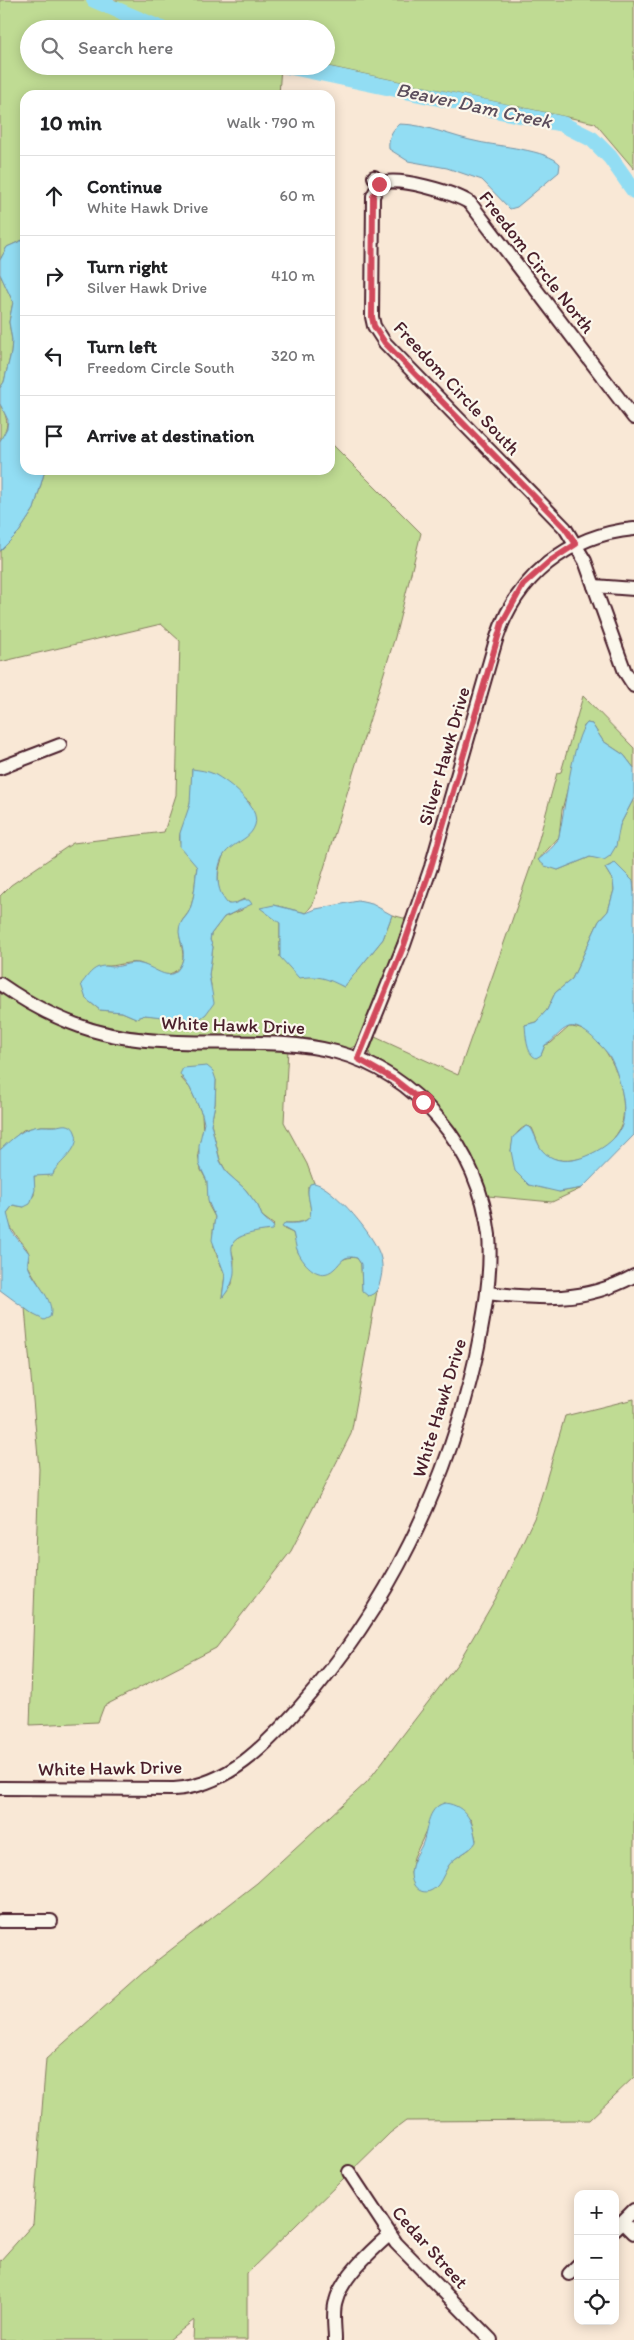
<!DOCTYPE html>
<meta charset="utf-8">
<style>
:root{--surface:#fff;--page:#f6f6f6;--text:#202124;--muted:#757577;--line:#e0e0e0}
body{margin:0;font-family:Itim,sans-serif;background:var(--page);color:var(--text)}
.controls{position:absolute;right:15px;bottom:15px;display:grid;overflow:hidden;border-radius:10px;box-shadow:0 2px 12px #0003}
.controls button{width:45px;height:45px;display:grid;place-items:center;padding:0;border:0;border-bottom:1px solid var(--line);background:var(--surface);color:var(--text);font:25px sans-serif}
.stop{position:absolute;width:15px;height:15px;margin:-11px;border:4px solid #d1495b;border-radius:50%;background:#fff}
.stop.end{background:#d1495b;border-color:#fff;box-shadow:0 1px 5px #0008}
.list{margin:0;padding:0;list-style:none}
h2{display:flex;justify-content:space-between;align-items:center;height:65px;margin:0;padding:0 20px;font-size:21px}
h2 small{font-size:16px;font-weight:400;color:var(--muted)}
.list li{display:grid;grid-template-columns:32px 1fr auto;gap:15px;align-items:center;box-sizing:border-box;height:80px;padding:0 20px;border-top:1px solid var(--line)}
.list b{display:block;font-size:19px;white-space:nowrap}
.list p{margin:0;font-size:16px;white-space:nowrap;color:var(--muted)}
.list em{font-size:16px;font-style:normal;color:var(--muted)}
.icon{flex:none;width:28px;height:28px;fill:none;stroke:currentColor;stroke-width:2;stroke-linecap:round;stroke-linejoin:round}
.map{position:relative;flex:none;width:634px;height:2340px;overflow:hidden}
.search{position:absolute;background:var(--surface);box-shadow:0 2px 12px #0003;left:20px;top:20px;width:315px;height:55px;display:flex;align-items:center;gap:12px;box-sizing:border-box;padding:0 18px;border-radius:28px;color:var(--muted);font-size:19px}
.panel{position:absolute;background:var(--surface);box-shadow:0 2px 12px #0003;left:20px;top:90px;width:315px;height:385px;border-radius:15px}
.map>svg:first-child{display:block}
.green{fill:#bfdb93;stroke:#847d5f;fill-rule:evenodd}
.water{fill:#92ddf3;stroke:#7591a3}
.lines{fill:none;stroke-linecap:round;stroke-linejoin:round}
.river{stroke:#92ddf3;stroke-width:16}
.minor-casing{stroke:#4a1f2b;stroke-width:16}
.minor{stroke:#fbf7ec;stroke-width:12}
.route{stroke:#d1495b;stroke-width:6}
.labels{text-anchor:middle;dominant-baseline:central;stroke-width:4.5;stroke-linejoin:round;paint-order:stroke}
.street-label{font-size:19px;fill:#4a1f2b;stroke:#fbf7ec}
.water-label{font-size:20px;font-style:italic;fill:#5c4e5d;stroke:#fbf7ec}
</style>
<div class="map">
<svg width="634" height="2340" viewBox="0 0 634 2340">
<rect width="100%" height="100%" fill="#f9e8d6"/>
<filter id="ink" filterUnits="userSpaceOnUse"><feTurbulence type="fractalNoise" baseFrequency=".02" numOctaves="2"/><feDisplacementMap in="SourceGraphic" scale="10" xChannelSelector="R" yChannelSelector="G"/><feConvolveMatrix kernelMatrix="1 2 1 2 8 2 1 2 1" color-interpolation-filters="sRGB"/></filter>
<g filter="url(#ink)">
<g class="green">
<path d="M0,0H634V169L595,123L326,66V29H29V66H281L279,95H25V239L7,247L0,260Z"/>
<path d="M0,274L13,302L9,322L12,340L11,353L4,382L0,388Z"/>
<path d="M0,404C8,418 10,427 0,441Z"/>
<path d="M330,442L421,533L395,637L313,904L306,913L274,905L280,923V957L315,976L329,979L344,987L383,939L392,915L407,919L357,1045L349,1049L312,1039L289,1036C182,1035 91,1045 0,976V896L11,885L73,843L164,832L176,795L180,641L161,624L0,662V551L19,532L34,509L45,470H330ZM192,769L214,774L250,803L246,836C240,841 231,845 226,851C217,863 212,901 232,905L244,899L242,910L224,917L211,934L210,940L213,947L209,975L211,985L206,1014L195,1019L145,1015L136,1018L122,1012L100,1010L86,999L84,988L105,966C116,967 127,961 139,963C147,965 153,971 160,974C165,976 170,974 174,972C191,961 178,944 180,929C180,919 188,916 190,909C195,896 195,880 197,866C168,833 182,840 190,804C192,793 191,780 192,769Z"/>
<path d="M583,696L634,748V768L624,755L603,741L592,724L587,723L584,726L562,810L559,837L538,860L558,870L590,857L610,856L620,825L634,798V892L633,881L615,863L605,868L613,881L614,890L608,911L599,921L572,979L555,993L547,1010L536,1022L525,1025L541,1055L545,1045L551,1043L569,1027C607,1027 632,1096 621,1126C612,1151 573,1168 549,1157C538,1151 537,1138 532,1128L526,1126C515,1132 513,1139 511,1151L559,1192L582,1188L552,1202L488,1196C468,1137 430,1086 373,1059L369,1053L375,1037L458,1075L534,857L557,773L561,772Z"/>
<path d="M0,991C96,1058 178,1048 288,1049L284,1122L307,1164L314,1183L308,1187C307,1208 324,1224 285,1223L284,1229L293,1233L298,1252L309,1267L337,1266C340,1259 349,1256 357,1258L361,1264L362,1290L368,1296L377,1291L351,1434L291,1551L216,1648L104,1706L98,1722L30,1725L39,1469L25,1308L34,1315L45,1295L27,1264C28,1261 29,1259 29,1256C30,1246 6,1231 7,1213L13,1205L24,1207L34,1195V1176L44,1174L47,1176L54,1173L53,1171L73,1149L57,1126H40L23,1130L0,1150ZM181,1078L216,1080L215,1104L211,1124L220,1160L227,1173L245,1189L258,1206L262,1216L274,1225L268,1230L247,1233L233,1241L231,1248L234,1260L232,1284L222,1298L225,1275L214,1248L213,1232L215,1217L209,1206L207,1181L201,1170L198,1154L203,1133L202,1114L190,1088Z"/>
<path d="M634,1399V2077L589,2120L406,2121L390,2133L247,2273V2340H193L194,2320L169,2340H0V2261L33,2224L46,2059L155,1962L257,1883L367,1782L458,1663L496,1598L536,1514L565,1416ZM445,1803L471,1820L476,1840C473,1851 458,1854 450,1863C443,1873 440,1885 429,1891L414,1885L411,1873L414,1857L438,1806Z"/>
</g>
<g class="water">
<path d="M399,124C426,124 452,137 479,142C497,146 548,150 560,164L559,172L517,207L510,209L482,180L447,168L408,161L389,149C388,139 391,131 399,124Z"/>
<path d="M25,239V470H45L34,509L19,532L0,551V441L7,428L8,420L0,404V388L4,382L11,353L12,340L9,322L13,302L0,274V260L7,247Z"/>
<path d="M587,723L592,724L603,741L624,755L634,768V798L620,825L616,846L610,856L604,860L590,857L558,870L545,866L538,860C544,855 558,844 559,836C564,815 573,735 587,723Z"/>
<path d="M192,769C199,770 208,771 214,774C229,782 261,807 255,825C248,847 217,840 218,879C218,888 222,898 228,904C236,905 241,899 249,900L252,904L224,917L211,934L210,940L213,947L209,975L214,1003L206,1014L197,1021L145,1015L136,1018L122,1012L100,1010L86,999L81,984C86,979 90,970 99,967C104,965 109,967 114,967C124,966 131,961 141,964C156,967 172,987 182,962C186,952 180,942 179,932C179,920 187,918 190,909C195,896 195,880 197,867L180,847V833L190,804Z"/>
<path d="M615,863L633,881L634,892V1135L582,1188L559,1192L529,1185L515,1171L511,1151L513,1137L526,1126L531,1128C537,1138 538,1150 549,1156C560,1163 575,1161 586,1156C599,1151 615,1141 621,1128C629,1110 619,1074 610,1057C607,1052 602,1047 598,1043C592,1036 578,1024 569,1027C559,1030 554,1042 545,1045L541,1055L536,1058C526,1054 526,1035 525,1025L536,1022L547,1010L555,993L572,979L599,921L608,911L614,890L613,881L605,868Z"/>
<path d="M358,901L372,904L392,915L383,939L344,987C326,978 319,975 299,978L280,957V923L260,908L274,905L306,913L316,909Z"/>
<path d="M207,1066L213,1071L216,1080L215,1104L211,1124L220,1161L227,1173L245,1189L258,1206L262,1216L274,1227L272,1230C197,1238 257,1259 222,1298L225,1275L212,1240L215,1217L208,1201L207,1181L199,1164V1145L204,1123L202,1114L190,1088L180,1074L183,1068Z"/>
<path d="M62,1125C68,1124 73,1126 75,1132C82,1147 62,1160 54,1171L53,1175L34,1176L35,1190L30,1204L24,1207L13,1205L7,1213L12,1232L29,1253C29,1257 27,1261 28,1265C32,1281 56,1299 50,1317L44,1320L34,1315L0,1290V1150C13,1138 23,1127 42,1126C50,1126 55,1127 62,1125Z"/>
<path d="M314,1183C333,1186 378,1239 381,1259C383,1267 382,1274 380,1282C378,1289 376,1294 368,1296L362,1291L361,1264L357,1258C343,1254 342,1262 334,1269C320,1282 304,1265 298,1252C295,1246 295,1239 293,1233L282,1227L285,1223C329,1226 301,1199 310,1184Z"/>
<path d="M445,1803C467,1806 473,1822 476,1842C470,1852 456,1855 449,1865C445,1871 443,1878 438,1885C426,1899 411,1890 411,1873C412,1861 417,1855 422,1845C428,1832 426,1807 445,1803Z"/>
</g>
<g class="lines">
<g class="river">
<path d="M94,0L162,29"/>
<path d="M287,66L562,124L592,139L610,157L634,191"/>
</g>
<defs>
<g id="minor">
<path d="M374,177L379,184L373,196L372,317L374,326L385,343L565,528L585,561L625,672L634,686"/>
<path d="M379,184C396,175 455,193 470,203L634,418"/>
<path d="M594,586L634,589"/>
<path d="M0,768L60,745"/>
<path d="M0,984C39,1011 81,1032 129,1038C246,1054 349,1013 439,1119C467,1152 484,1193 489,1235C492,1275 484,1317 476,1356C447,1486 388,1608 299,1708C266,1745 228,1786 174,1789L0,1788"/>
<path d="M358,1059L404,945L431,867L496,640C516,577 568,535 634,529"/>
<path d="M487,1293C540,1299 584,1303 634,1276"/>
<path d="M0,1921H51"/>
<path d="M349,2172L396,2243L491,2340"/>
<path d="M623,2222L634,2233"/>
<path d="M615,2229L634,2210"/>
<path d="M569,2274L578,2265"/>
<path d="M335,2340C335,2328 332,2312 336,2301C342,2277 371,2251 389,2235"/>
</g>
</defs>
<use href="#minor" class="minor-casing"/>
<use href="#minor" class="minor"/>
</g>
</g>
<g class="lines" filter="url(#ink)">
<path class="route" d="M379,184L373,196L372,317L374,326L385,343L565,528L576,544L550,561L523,585L502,623L431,867L404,945L358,1059L395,1080L423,1102"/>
</g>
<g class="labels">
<g class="street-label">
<text transform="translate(537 262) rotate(52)">Freedom Circle North</text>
<text transform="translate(457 388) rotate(47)">Freedom Circle South</text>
<text transform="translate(444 756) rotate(-74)">Silver Hawk Drive</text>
<text transform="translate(233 1025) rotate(2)">White Hawk Drive</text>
<text transform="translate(439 1408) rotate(-73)">White Hawk Drive</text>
<text transform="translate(110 1768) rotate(-1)">White Hawk Drive</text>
<text transform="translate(430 2247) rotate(48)">Cedar Street</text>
</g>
<g class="water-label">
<text transform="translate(474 105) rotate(12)">Beaver Dam Creek</text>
</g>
</g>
</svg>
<div class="controls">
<button>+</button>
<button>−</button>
<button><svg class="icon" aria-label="locate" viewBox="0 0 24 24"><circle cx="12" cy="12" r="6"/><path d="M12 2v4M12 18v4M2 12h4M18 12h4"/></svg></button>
</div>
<div class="stop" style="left:423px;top:1102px"></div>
<div class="stop end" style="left:379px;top:184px"></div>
<div class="search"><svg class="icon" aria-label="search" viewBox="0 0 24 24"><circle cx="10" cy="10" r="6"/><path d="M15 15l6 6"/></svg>Search here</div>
<section class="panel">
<h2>10 min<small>Walk · 790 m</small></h2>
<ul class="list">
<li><svg class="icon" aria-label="ahead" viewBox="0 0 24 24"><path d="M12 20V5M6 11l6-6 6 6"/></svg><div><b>Continue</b><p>White Hawk Drive</p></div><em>60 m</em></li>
<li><svg class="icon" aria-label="right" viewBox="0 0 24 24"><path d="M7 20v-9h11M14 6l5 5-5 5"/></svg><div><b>Turn right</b><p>Silver Hawk Drive</p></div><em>410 m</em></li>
<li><svg class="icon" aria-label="left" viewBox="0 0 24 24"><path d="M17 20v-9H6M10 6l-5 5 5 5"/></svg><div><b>Turn left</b><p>Freedom Circle South</p></div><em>320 m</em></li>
<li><svg class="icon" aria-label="arrive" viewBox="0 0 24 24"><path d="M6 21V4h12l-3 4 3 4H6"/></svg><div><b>Arrive at destination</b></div></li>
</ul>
</section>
</div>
